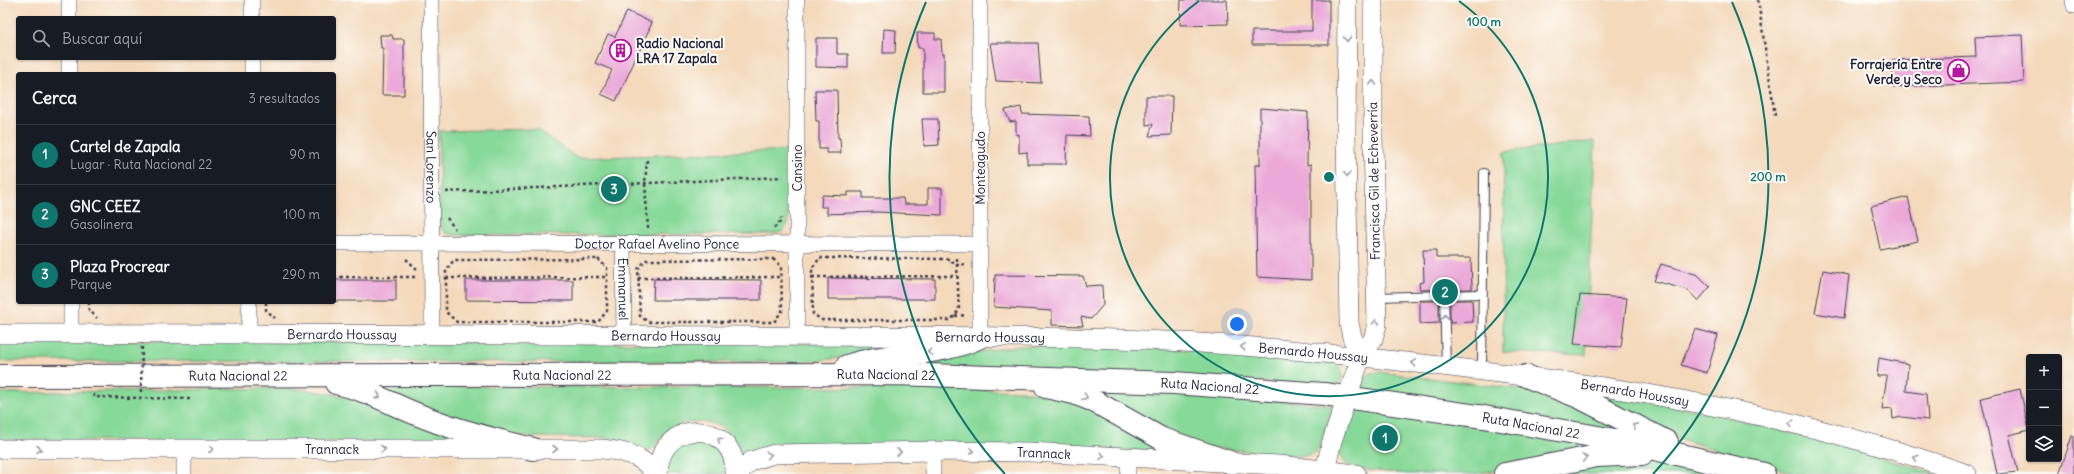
<!DOCTYPE html>
<html lang="es">
<meta charset="utf-8">
<style>
:root{--surface:#171b24;--page:#242831;--text:#f1f3f6;--muted:#9ea1a6;--line:#363941;--accent:#0f766e}
body{margin:0;font-family:Delius,sans-serif;background:var(--page);color:var(--text)}
.controls{position:absolute;right:12px;bottom:12px;display:grid;overflow:hidden;border-radius:4px;box-shadow:0 1px 3px #0004}
.controls button{width:36px;height:36px;display:grid;place-items:center;padding:0;border:0;border-bottom:1px solid var(--line);background:var(--surface);color:var(--text);font:20px sans-serif}
.you{position:absolute;left:1237px;top:324px;width:14px;height:14px;margin:-10px;border:3px solid #fff;border-radius:50%;background:#1a73e8;box-shadow:0 0 0 6px #1a73e833}
.badge{display:grid;place-items:center;width:26px;height:26px;border-radius:50%;background:var(--accent);color:#fff;font-size:13px;font-weight:700}
.pin{position:absolute;translate:-50% -50%;border:2px solid #fff;box-shadow:0 1px 4px #0006}
.list{margin:0;padding:0;list-style:none}
h2{display:flex;justify-content:space-between;align-items:center;height:52px;margin:0;padding:0 16px;font-size:17px}
h2 small{font-size:13px;font-weight:400;color:var(--muted)}
.list li{display:grid;grid-template-columns:26px 1fr auto;gap:12px;align-items:center;box-sizing:border-box;height:60px;padding:0 16px;border-top:1px solid var(--line)}
.list b{display:block;font-size:15px;white-space:nowrap}
.list p{margin:0;font-size:13px;white-space:nowrap;color:var(--muted)}
.list em{font-size:13px;font-style:normal;color:var(--muted)}
.icon{flex:none;width:22px;height:22px;fill:none;stroke:currentColor;stroke-width:2;stroke-linecap:round;stroke-linejoin:round}
.map{position:relative;flex:none;width:2074px;height:474px;overflow:hidden}
.search{position:absolute;background:var(--surface);box-shadow:0 1px 3px #0004;left:16px;top:16px;width:320px;height:44px;display:flex;align-items:center;gap:10px;box-sizing:border-box;padding:0 14px;border-radius:4px;color:var(--muted);font-size:15px}
.panel{position:absolute;background:var(--surface);box-shadow:0 1px 3px #0004;left:16px;top:72px;width:320px;height:232px;border-radius:4px}
.map>svg:first-child{display:block}
.green{fill:#87d999;stroke:#547e6a}
.building{fill:#eba9d9}
.lines{fill:none;stroke-linecap:round;stroke-linejoin:round}
.service-casing{stroke:#423d4e;stroke-width:10}
.minor-casing{stroke:#423d4e;stroke-width:16}
.tertiary-casing{stroke:#423d4e;stroke-width:20}
.primary-casing{stroke:#423d4e;stroke-width:24}
.path{stroke:#423d4e;stroke-width:2.5;stroke-dasharray:3 3;stroke-linecap:butt}
.service{stroke:#fff;stroke-width:8}
.minor{stroke:#fff;stroke-width:15}
.tertiary{stroke:#fff;stroke-width:19}
.primary{stroke:#fff;stroke-width:22}
.path-bridge{stroke:#423d4e;stroke-width:2.5;stroke-dasharray:3 3;stroke-linecap:butt}
.oneway{stroke:#9c9ca7}
.ring{fill:none;stroke:#0f766e;stroke-width:2}
.labels{text-anchor:middle;dominant-baseline:central;stroke-width:4;stroke-linejoin:round;paint-order:stroke}
.poi-label{font-size:13px;font-weight:bold;fill:#22223b;stroke:#fdfcf7;text-anchor:start}
.street-label{font-size:13px;fill:#22223b;stroke:#fdfcf7}
.centre{fill:#0f766e;stroke:#fdfcf7;stroke-width:2}
.ring-label{font-size:12px;text-anchor:middle;font-weight:bold;fill:#0f766e;stroke:#fdfcf7;stroke-width:4;stroke-linejoin:round;paint-order:stroke}
</style>
<div class="map">
<svg width="2074" height="474" viewBox="0 0 2074 474">
<rect width="100%" height="100%" fill="#fdfcf7"/>
<filter id="ink" filterUnits="userSpaceOnUse"><feTurbulence type="fractalNoise" baseFrequency=".025" numOctaves="2"/><feDisplacementMap in="SourceGraphic" scale="8" xChannelSelector="R" yChannelSelector="G"/><feConvolveMatrix kernelMatrix="1 2 1 2 8 2 1 2 1" color-interpolation-filters="sRGB"/></filter>
<filter id="wash" filterUnits="userSpaceOnUse"><feTurbulence type="fractalNoise" baseFrequency=".012" numOctaves="4" result="noise"/><feDisplacementMap in="SourceGraphic" scale="16" xChannelSelector="R" yChannelSelector="G"/><feGaussianBlur stdDeviation="0.9" result="paint"/><feColorMatrix in="noise" values="0 0 0 0 0 0 0 0 0 0 0 0 0 0 0 0 0 1.4 0 .05"/><feComposite in="paint" operator="in"/></filter>
<g filter="url(#wash)">
<rect width="100%" height="100%" fill="#f4d9bb"/>
<g class="green">
<path d="M537,129L577,158L789,150L788,224L782,232L772,234L454,235C444,234 440,229 440,219L439,131Z"/>
<path d="M1595,141L1586,355L1503,352L1504,152Z"/>
<path d="M0,341L906,344L849,357L803,362L0,361Z"/>
<path d="M1019,346L1175,349L1336,363C1344,369 1345,379 1336,385L881,366Z"/>
<path d="M1378,372L1543,392L1643,438L1365,391L1363,385C1365,376 1369,372 1378,372Z"/>
<path d="M363,386L934,388L1023,391L1064,398L1174,450L745,456C737,451 735,437 727,431C709,417 680,419 664,435C659,439 655,448 649,451L620,440L609,438L532,437L509,435Z"/>
<path d="M285,388L306,390L350,397L479,442L0,440V393Z"/>
<path d="M1075,388H1120L1331,405L1332,410L1319,449C1313,455 1307,456 1298,456L1206,447Z"/>
<path d="M1580,390L1716,414L1833,444L1937,474H1796L1684,440Z"/>
<path d="M1360,407L1617,448L1578,454L1476,474H1407L1358,469L1346,464L1340,454V449L1352,415Z"/>
<path d="M693,438L713,444L724,459L725,474H666C669,450 671,448 693,438Z"/>
<path d="M1643,460L1663,462L1715,474H1537Z"/>
</g>
<g id="blocks">
<g class="building">
<path d="M1181,0H1227L1228,24L1180,25Z"/>
<path d="M1312,0H1329V45H1252V31H1312Z"/>
<path d="M627,11L652,23L616,101L601,94L612,70L595,63L608,34L615,37Z"/>
<path d="M884,29L896,30L895,53H883Z"/>
<path d="M917,33H935V39H941L942,54H944V92H923V48H918Z"/>
<path d="M380,35H392L393,39H404V95H382L383,48H381Z"/>
<path d="M2022,35L2024,82L1893,87L1892,60L1976,57L1975,37Z"/>
<path d="M816,38H837V54H848V68L816,67Z"/>
<path d="M990,43H1038L1041,83L996,81Z"/>
<path d="M815,90H837L838,138H840L841,153H827V149H819V121H816Z"/>
<path d="M1146,96H1172L1171,135L1149,136L1153,124L1146,125Z"/>
<path d="M1021,107L1022,114L1089,116L1090,136L1067,135L1066,164H1027V152L1019,153V134L1016,135V121L1010,122L1005,110Z"/>
<path d="M1260,108L1308,112L1307,165L1311,164V280L1257,277L1255,165H1260Z"/>
<path d="M922,119H938L939,145L924,146Z"/>
<path d="M928,188H942V215L876,212L827,214V207H821L822,195L848,196V192H863V198H903L904,204H928Z"/>
<path d="M1908,197L1918,241L1880,249L1871,206Z"/>
<path d="M1423,250H1436V258H1471L1472,289L1420,290L1419,283L1424,282Z"/>
<path d="M1661,264L1698,275L1710,287L1698,301L1688,290L1654,281Z"/>
<path d="M1823,270L1849,275L1844,318L1815,313Z"/>
<path d="M995,275L1083,276L1086,286L1102,285L1103,305L1091,319L1081,317L1083,326L1052,325V311L994,307Z"/>
<path d="M828,278L935,279V299H828Z"/>
<path d="M654,279L761,280V300H653Z"/>
<rect x="334" y="280" width="62" height="21"/>
<path d="M466,280H573V301L466,300Z"/>
<path d="M1580,295L1627,298L1621,347L1574,344Z"/>
<path d="M1450,300H1472L1473,322L1450,323Z"/>
<path d="M1420,301H1439V323L1420,324Z"/>
<path d="M1695,329L1718,335L1707,373L1681,365Z"/>
<path d="M1879,358L1908,364L1906,391L1926,394L1928,420L1901,417L1893,419L1892,408L1882,409L1887,376H1877Z"/>
<path d="M2020,389L2029,430L2009,435L2018,472L1997,474L1981,398Z"/>
<path d="M2072,436H2074V474H2059Z"/>
</g>
</g>
</g>
<g filter="url(#ink)">
<use href="#blocks" fill-opacity="0" stroke="#423d4e" stroke-width="1"/>
<g class="lines">
<defs>
<g id="service">
<path d="M1444,295L1446,366"/>
<path d="M1376,297L1481,294"/>
<path d="M1482,371L1484,173"/>
</g>
<g id="minor">
<path d="M69,0V18"/>
<path id="s1" d="M431,0L432,335"/>
<path d="M980,0V337"/>
<path d="M2073,0L2074,6"/>
<path d="M252,18V0"/>
<path d="M69,58V74"/>
<path d="M252,74V58"/>
<path id="s2" d="M334,243L980,244"/>
<path id="s3" d="M623,243L624,336"/>
<path d="M71,302V334"/>
<path d="M249,334V302"/>
<path d="M797,336V0"/>
<path d="M184,449V474"/>
<path d="M933,451V474"/>
<path d="M1128,457V474"/>
</g>
<g id="tertiary">
<path d="M1347,0L1346,135L1349,323L1352,337L1361,357"/>
<path id="s4" d="M0,334C252,333 504,335 756,336C886,337 1015,335 1144,340C1260,345 1376,358 1491,372C1653,391 1813,420 1967,474"/>
<path id="s5" d="M0,449H602C623,451 643,455 655,474"/>
<path d="M1325,470L1332,441L1361,357L1373,339L1377,325L1373,136V0"/>
<path d="M658,474C659,416 737,419 735,474"/>
<path id="s6" d="M737,474L751,461L774,454L933,451L1030,452L1279,465L1356,474"/>
</g>
<g id="primary">
<path d="M847,366C891,351 938,357 980,337"/>
<path id="s7" d="M0,376L895,374L1174,383L1324,394L1484,417L1615,440L1764,474"/>
<path d="M1526,376L1579,397L1667,442"/>
<path d="M336,383C368,390 395,406 424,417C459,431 496,440 533,449"/>
<path d="M1046,387L1074,393L1092,400L1162,439L1232,463"/>
<path d="M1505,474L1597,456L1642,454"/>
</g>
</defs>
<use href="#service" class="service-casing"/>
<use href="#minor" class="minor-casing"/>
<use href="#tertiary" class="tertiary-casing"/>
<use href="#primary" class="primary-casing"/>
<g class="path">
<path d="M1758,0L1775,116"/>
<path d="M647,160L645,183L648,228"/>
<path d="M446,192L782,177"/>
<path d="M447,218L455,229"/>
<path d="M774,228L781,221V218"/>
<path d="M820,258L949,259L957,265L959,310L951,320H822L813,314L812,268Z"/>
<path d="M957,258V265L965,264"/>
<path d="M406,259L417,269"/>
<path d="M598,259L607,268V311L598,322H457L446,312V270L454,260Z"/>
<path d="M773,259L781,266L782,311L774,322H648L640,316L638,269L646,260Z"/>
<path d="M334,277H417"/>
<path d="M812,277L958,276"/>
<path d="M446,278L607,277"/>
<path d="M638,278L781,277"/>
<path d="M89,302V310L97,318"/>
<path d="M266,302V310L275,318"/>
<path d="M955,316L966,315"/>
<path d="M94,394V397L190,399"/>
</g>
<use href="#service" class="service"/>
<use href="#minor" class="minor"/>
<use href="#tertiary" class="tertiary"/>
<use href="#primary" class="primary"/>
<path class="path-bridge" d="M141,392L142,343"/>
</g>
<defs><path id="oneway-chevron" d="M-2-3.5L2.5 0L-2 3.5" fill="none" stroke-width="1.6" stroke-linecap="round" stroke-linejoin="round"/></defs>
<g class="oneway">
<use href="#oneway-chevron" transform="translate(1347 39) rotate(90)"/>
<use href="#oneway-chevron" transform="translate(1373 83) rotate(-90)"/>
<use href="#oneway-chevron" transform="translate(1347 174) rotate(89)"/>
<use href="#oneway-chevron" transform="translate(1445 317) rotate(-91)"/>
<use href="#oneway-chevron" transform="translate(1376 322) rotate(-89)"/>
<use href="#oneway-chevron" transform="translate(1243 347) rotate(-175)"/>
<use href="#oneway-chevron" transform="translate(930 352) rotate(172)"/>
<use href="#oneway-chevron" transform="translate(1414 363) rotate(-174)"/>
<use href="#oneway-chevron" transform="translate(378 396) rotate(23)"/>
<use href="#oneway-chevron" transform="translate(1085 397) rotate(21)"/>
<use href="#oneway-chevron" transform="translate(1791 423) rotate(-166)"/>
<use href="#oneway-chevron" transform="translate(1635 426) rotate(-152)"/>
<use href="#oneway-chevron" transform="translate(720 440) rotate(-142)"/>
<use href="#oneway-chevron" transform="translate(39 449)"/>
<use href="#oneway-chevron" transform="translate(211 449)"/>
<use href="#oneway-chevron" transform="translate(383 449)"/>
<use href="#oneway-chevron" transform="translate(555 449)"/>
<use href="#oneway-chevron" transform="translate(972 451) rotate(1)"/>
<use href="#oneway-chevron" transform="translate(899 452) rotate(-1)"/>
<use href="#oneway-chevron" transform="translate(769 455) rotate(-10)"/>
<use href="#oneway-chevron" transform="translate(1102 456) rotate(3)"/>
<use href="#oneway-chevron" transform="translate(1585 458) rotate(-11)"/>
<use href="#oneway-chevron" transform="translate(1916 458) rotate(-163)"/>
</g>
</g>
<g class="ring">
<path d="M1459 1A219 219 0 1 1 1199 1"/>
<path d="M1005 474A439 439 0 0 1 926 2M1732 2A439 439 0 0 1 1653 474"/>
</g>
<defs>
<symbol id="building-ring" viewBox="-11 -11 22 22"><circle r="9.5" fill="#fdfcf7" stroke="#b5179e" stroke-width="1.5"/><path d="M-4-6H4V6H1V3H-1V6H-4ZM-2.5-4.3h1.7v1.8h-1.7ZM.8-4.3h1.7v1.8H.8ZM-2.5-1h1.7V.8h-1.7ZM.8-1h1.7V.8H.8Z" fill="#b5179e"/></symbol>
<symbol id="shop-ring" viewBox="-11 -11 22 22"><circle r="9.5" fill="#fdfcf7" stroke="#b5179e" stroke-width="1.5"/><path d="M-5-2.5h2.3a2.7 3.5 0 0 1 5.4 0H5L5.5 6h-11ZM-1.5-2.5h3a1.5 2.3 0 0 0-3 0Z" fill="#b5179e"/></symbol>
</defs>
<g fill-rule="evenodd">
<use href="#building-ring" x="608" y="38" width="25" height="25"/>
<use href="#shop-ring" x="1946" y="58" width="25" height="25"/>
</g>
<g class="labels">
<g class="poi-label">
<text x="636" y="43">Radio Nacional<tspan x="636" dy="15">LRA 17 Zapala</tspan></text>
<text x="1942" y="64" text-anchor="end">Forrajería Entre<tspan x="1942" dy="15">Verde y Seco</tspan></text>
</g>
<g class="street-label">
<text stroke="none"><textPath href="#s1" startOffset="167">San Lorenzo</textPath></text>
<text transform="translate(797 168) rotate(-90)">Cansino</text>
<text transform="translate(980 168) rotate(-90)">Monteagudo</text>
<text transform="translate(1374 181) rotate(-91)">Francisca Gil de Echeverría</text>
<text stroke="none"><textPath href="#s2" startOffset="323">Doctor Rafael Avelino Ponce</textPath></text>
<text stroke="none"><textPath href="#s3" startOffset="46">Emmanuel</textPath></text>
<text stroke="none"><textPath href="#s4" startOffset="342">Bernardo Houssay</textPath></text>
<text stroke="none"><textPath href="#s4" startOffset="666">Bernardo Houssay</textPath></text>
<text stroke="none"><textPath href="#s4" startOffset="990">Bernardo Houssay</textPath></text>
<text stroke="none"><textPath href="#s4" startOffset="1314">Bernardo Houssay</textPath></text>
<text stroke="none"><textPath href="#s7" startOffset="886">Ruta Nacional 22</textPath></text>
<text stroke="none"><textPath href="#s7" startOffset="238">Ruta Nacional 22</textPath></text>
<text stroke="none"><textPath href="#s7" startOffset="562">Ruta Nacional 22</textPath></text>
<text stroke="none"><textPath href="#s7" startOffset="1210">Ruta Nacional 22</textPath></text>
<text stroke="none"><textPath href="#s4" startOffset="1638">Bernardo Houssay</textPath></text>
<text stroke="none"><textPath href="#s7" startOffset="1534">Ruta Nacional 22</textPath></text>
<text stroke="none"><textPath href="#s5" startOffset="332">Trannack</textPath></text>
<text stroke="none"><textPath href="#s6" startOffset="313">Trannack</textPath></text>
</g>
</g>
<circle cx="1329" cy="177" r="6" class="centre"/>
<g class="ring-label">
<text x="1484" y="26">100 m</text>
<text x="1768" y="181">200 m</text>
</g>
</svg>
<div class="controls">
<button>+</button>
<button>−</button>
<button><svg class="icon" aria-label="layers" viewBox="0 0 24 24"><path d="M12 4l9 5-9 5-9-5zM3 14l9 5 9-5"/></svg></button>
</div>
<div class="you"></div>
<div class="pin badge" style="left:1385px;top:438px">1</div>
<div class="pin badge" style="left:1445px;top:292px">2</div>
<div class="pin badge" style="left:614px;top:189px">3</div>
<div class="search"><svg class="icon" aria-label="search" viewBox="0 0 24 24"><circle cx="10" cy="10" r="6"/><path d="M15 15l6 6"/></svg>Buscar aquí</div>
<section class="panel">
<h2>Cerca<small>3 resultados</small></h2>
<ul class="list">
<li><span class="badge">1</span><div><b>Cartel de Zapala</b><p>Lugar · Ruta Nacional 22</p></div><em>90 m</em></li>
<li><span class="badge">2</span><div><b>GNC CEEZ</b><p>Gasolinera</p></div><em>100 m</em></li>
<li><span class="badge">3</span><div><b>Plaza Procrear</b><p>Parque</p></div><em>290 m</em></li>
</ul>
</section>
</div>
